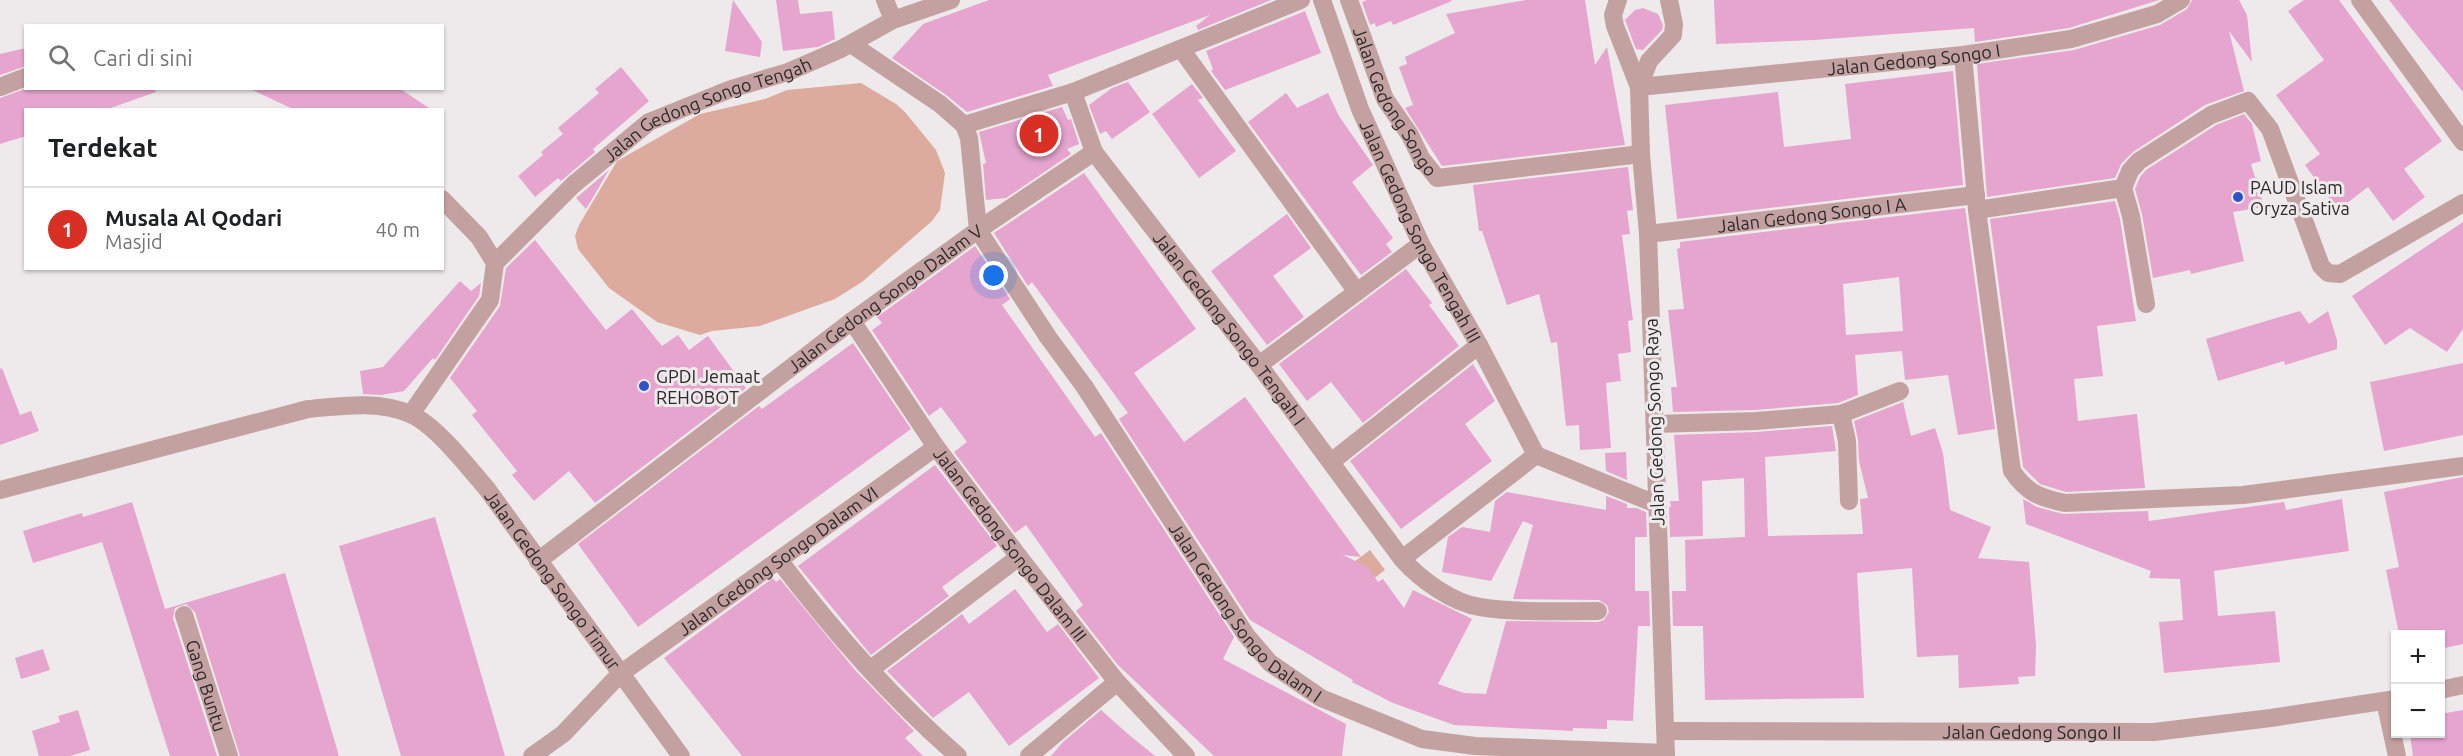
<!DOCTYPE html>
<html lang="id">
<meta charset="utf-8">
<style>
:root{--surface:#fff;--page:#f2f2f2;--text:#202124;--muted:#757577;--line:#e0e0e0;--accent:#d93025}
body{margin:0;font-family:Ubuntu,sans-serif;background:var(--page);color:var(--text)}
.controls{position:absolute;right:18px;bottom:18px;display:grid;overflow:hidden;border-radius:0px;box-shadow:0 2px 4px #0004}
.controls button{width:54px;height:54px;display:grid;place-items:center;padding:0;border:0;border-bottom:2px solid var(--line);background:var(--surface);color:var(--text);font:30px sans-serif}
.you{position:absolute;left:994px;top:276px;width:21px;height:21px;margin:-15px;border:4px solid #fff;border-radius:50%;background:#1a73e8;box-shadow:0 0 0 9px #1a73e833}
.badge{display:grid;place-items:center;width:39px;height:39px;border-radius:50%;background:var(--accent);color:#fff;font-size:20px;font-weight:700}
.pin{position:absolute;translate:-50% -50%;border:3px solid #fff;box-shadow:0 2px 6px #0006}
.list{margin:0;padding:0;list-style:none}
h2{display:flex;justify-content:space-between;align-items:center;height:78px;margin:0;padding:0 24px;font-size:26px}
h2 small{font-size:20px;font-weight:400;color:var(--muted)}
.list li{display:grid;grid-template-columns:39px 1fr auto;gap:18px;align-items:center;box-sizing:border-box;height:84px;padding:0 24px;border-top:2px solid var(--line)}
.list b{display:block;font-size:22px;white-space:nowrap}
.list p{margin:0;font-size:20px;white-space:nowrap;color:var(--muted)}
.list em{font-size:20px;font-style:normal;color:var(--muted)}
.icon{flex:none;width:33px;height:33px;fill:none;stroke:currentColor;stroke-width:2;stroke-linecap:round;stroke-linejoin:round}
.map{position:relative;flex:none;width:2463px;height:756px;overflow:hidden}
.search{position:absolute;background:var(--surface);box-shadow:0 2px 4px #0004;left:24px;top:24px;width:420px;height:66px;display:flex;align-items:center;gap:15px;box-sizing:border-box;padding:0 21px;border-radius:0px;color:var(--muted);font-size:22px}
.panel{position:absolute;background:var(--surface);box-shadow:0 2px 4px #0004;left:24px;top:108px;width:420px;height:162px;border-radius:0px}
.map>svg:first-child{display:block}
.green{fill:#ddab9d}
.building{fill:#e5a5cf;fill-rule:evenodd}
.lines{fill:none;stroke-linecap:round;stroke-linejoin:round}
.minor{stroke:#c4a1a1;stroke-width:18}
.poi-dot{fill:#2e54c4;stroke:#eee9ea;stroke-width:2}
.labels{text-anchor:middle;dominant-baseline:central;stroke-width:6;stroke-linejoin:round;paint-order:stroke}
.street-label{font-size:18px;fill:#2b2929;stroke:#eee9ea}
.poi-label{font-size:18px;fill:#2b2929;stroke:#eee9ea;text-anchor:start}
</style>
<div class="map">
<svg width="2463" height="756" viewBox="0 0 2463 756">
<rect width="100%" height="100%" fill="#eee9ea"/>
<g class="green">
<path d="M861,83L896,104L905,112L936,150L945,173L940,210L932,221L862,282L835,299L760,326L712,331L700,335L657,322L609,288L578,249L575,236L579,225L617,161L700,114L765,99L787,90Z"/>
<path d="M1370,550L1385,570L1332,610L1317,590Z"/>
</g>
<g class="building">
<path d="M733,0L762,42L760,57L725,51Z"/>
<path d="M776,0H798L800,14L832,11L835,39L818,47L783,51Z"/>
<path d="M989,0H1271L1198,30L1196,26L1210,15L1048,75L1053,86L967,112L946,95L892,58L923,24Z"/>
<path d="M1367,0H1451L1452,1L1393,25L1391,21L1376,27L1375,23L1370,25L1362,2Z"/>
<path d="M1526,0H1585L1595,65L1607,47L1625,145L1442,166L1405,108L1413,105L1399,67L1407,64L1405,57L1455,33L1446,14Z"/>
<path d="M1714,0H2159L2069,28L1975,42L1974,28L1814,40L1716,44Z"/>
<path d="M2192,0H2239L2247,15L2252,62L2229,31L2244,91L2205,105L2133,152L2121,164L2115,178L1987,197L1977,64L2074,50L2160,25L2187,9Z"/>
<path d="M2304,0H2339L2442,141L2404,169L2425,197L2393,221L2368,187L2338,210L2305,165L2320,154L2276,95L2324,60L2288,11Z"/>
<path d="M2389,0H2463V92L2415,33Z"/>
<path d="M1643,8L1658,14L1663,25L1662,30L1643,50L1636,49L1625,20L1635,10Z"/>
<path d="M1305,11L1321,53L1225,90L1211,71L1213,69L1206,51Z"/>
<path d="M26,48V66L0,75V54Z"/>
<path d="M621,67L649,101L593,149L595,152L561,181L558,178L535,197L518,176L543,155L541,152L563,134L558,128L599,93L595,89Z"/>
<path d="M1953,71L1963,185L1677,219L1665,105L1778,92L1784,147L1851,139L1845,84Z"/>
<path d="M1128,82L1150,112L1112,139L1106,131L1100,134L1089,105L1112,88Z"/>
<path d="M1192,84L1203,98L1198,100L1236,151L1199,178L1152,114Z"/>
<path d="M27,88H155L156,92L105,110H26V136L0,144V98Z"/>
<path d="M248,88H399L432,110H295Z"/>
<path d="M1286,93L1297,108L1328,93L1339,116L1373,165L1352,182L1393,238L1386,244L1392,252L1361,275L1248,122Z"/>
<path d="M1062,107L1068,120L1071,119L1079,144L1067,149L1071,154L1006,198L986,200L983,164L986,163L979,132Z"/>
<path d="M2244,114L2252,124L2261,161L2251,164L2264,207L2233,212L2244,261L2191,274L2190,270L2153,278L2142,214L2135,189L2140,177L2146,170L2216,125Z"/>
<path d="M1628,167L1633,210L1627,211L1630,234L1622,235L1633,320L1628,321L1631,352L1618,354L1621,381L1606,383L1611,448L1580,450L1579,425L1566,426L1557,342L1551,343L1539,294L1507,305L1482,231H1479L1473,185Z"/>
<path d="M609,170L586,209L576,198Z"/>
<path d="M1084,173L1196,329L1134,373L1184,442L1245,397L1361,557L1343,555L1368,567L1378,582L1383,579L1404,608L1413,590L1472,619L1438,684L1464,693L1486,694L1506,621L1598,622L1604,620L1609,612L1607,605L1599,600L1513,599L1533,525L1523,521L1491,581L1442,572L1448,537L1462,527L1490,532L1495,501L1507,492L1606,510V496L1627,504V508H1636L1646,512L1647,537H1635V591H1649L1650,626H1638L1633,721L1607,720V729L1573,728V731L1454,725L1393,703L1352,682L1353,680L1250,620L1119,419L1128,413L1032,282L1028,286L994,233Z"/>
<path d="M2115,201L2120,219L2136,321L2097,326L2103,376L2074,379L2078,421L2137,414L2145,488L2066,492L2040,484L2023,467L1990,219Z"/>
<path d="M1965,208L1995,429L1958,435L1948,375L1905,380L1902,351L1855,355L1858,395L1838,403L1755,410L1673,412L1671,387H1677L1668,310L1684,309L1677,249L1680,248V242ZM1899,277L1903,331L1846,335L1843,284Z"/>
<path d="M1287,214L1311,248L1273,276L1304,317L1267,345L1211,271Z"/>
<path d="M2463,222V329L2447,352L2410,328L2385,345L2352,296Z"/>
<path d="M535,240L606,330L632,309L662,346L678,335L689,350L708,336L746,388L595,503L569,471L534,501L512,475L517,471L472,415L477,411L450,378L500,306L506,268Z"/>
<path d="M975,246L1010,299L1002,305L1095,437L1101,433L1234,637L1223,659L1346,724L1342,756H1214L1117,664L1076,611L1083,605L1026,525L1015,533L954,452L967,442L941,407L929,416L872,330L882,323L877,317Z"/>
<path d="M1406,269L1432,303L1429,305L1459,346L1363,423L1331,382L1307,401L1279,364Z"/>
<path d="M460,281L471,291L481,283L479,296L435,360L433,358L404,391L381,395L363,394L360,371L383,367Z"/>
<path d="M2300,311L2309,324L2328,311L2337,340V349L2285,365L2284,361L2218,381L2206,339Z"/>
<path d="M853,343L911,429L638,627L578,544L759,406L762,409Z"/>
<path d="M2463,363V435L2384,451L2370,382Z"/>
<path d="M1473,364L1495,401L1465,424L1492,461L1401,529L1350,461Z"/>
<path d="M2,368L20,415L31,411L39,431L0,445V369Z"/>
<path d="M1903,402L1911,436L1935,428L1943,453L1950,510L1991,527L1978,558L2029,562L2036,645L2035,676L2018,677L2019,684L1959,688L1958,655L1917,657L1912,568L1857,573L1864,698L1705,700L1703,626H1673L1672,591H1686L1685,540L1745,537L1744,478L1702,481L1703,536L1670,537L1669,507H1671L1670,501H1679L1674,435L1756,432L1832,426L1836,451L1765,457L1768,536L1863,534L1860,499L1868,498L1859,461L1858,440L1854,421Z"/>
<path d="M1626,452L1627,480L1606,471L1605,453Z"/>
<path d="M935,465L997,546L942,587L949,596L871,655L798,566Z"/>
<path d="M2463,477V644L2440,649V634H2399L2386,570L2399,567L2384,492Z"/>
<path d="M2023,499L2037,507L2063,514L2148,511L2149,521L2284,502L2286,510L2342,499L2349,551L2214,571L2218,616L2275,611L2280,662L2164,673L2159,622L2183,620L2180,579L2149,578L2151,571L2026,524Z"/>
<path d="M132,502L165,609L285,573L339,756H240L195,612L186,604L175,608L173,618L217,756H170L102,542L33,563L23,531L82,513L83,517Z"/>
<path d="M435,517L505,756H401L339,546Z"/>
<path d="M773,578L776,582L780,579L855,670L914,731L905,738L923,756H742L664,658Z"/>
<path d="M1015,589L1047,632L1058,624L1099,678L1009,746L969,692L933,718L887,671L962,614L969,624Z"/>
<path d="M43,649L50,670L21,679L15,658Z"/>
<path d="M78,710L90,750L70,756H39L32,731L60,722L58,716Z"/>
<path d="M1101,710L1128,734L1155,756H1051L1063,742Z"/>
<path d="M2463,710V756H2413L2410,734H2440V714Z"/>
</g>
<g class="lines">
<g class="minor">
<path d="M885,0L893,20"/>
<path id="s1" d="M1322,0L1360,109L1421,244L1479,345L1536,455"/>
<path id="s2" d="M1349,0L1385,99L1410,135L1421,158L1437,178L1641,154"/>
<path d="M1618,0L1613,15L1615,26L1639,87"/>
<path d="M2360,0L2463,142"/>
<path id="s3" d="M851,44L940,104L964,125L969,138L978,230L1048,337L1084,386L1246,635L1270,663L1321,698L1422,739L1475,746L1666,753"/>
<path d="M1181,49L1357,292"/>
<path d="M1963,55L1977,210L2012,471C2027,493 2040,498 2065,503L2243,495L2463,466"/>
<path d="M0,87L26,77"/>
<path id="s4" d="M1639,87L1963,55L2071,39L2157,14L2181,0"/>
<path id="s5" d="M1073,92L1094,152L1259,365L1402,559C1420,579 1452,603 1480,607C1516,613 1561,611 1598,611"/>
<path d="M964,125L1073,92L1301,0"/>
<path d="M2123,188L2131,216L2146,304"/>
<path d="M1977,210L2123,188L2130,171L2139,161L2211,115L2248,101L2270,129L2321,266L2328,273L2340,274L2463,203"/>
<path id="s6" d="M1648,234L1976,195"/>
<path id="s7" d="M495,263L573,185L649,122L731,89L788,72L841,49L893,20L951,0"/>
<path id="s8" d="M852,321L936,447L1019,557L1117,682L1186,756"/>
<path d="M1259,365L1421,244"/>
<path d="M411,414L490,300L495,263L479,237L442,199"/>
<path d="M1841,414L1847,441L1849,501"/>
<path d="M1655,424L1756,421L1841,414L1900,391"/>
<path d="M1331,462L1479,345"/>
<path id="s9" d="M0,490L308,409C341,406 379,400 410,414C436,425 468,467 487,489L681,756"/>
<path d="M1402,559L1536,455L1656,504"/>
<path d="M779,560C832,630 892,699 958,756"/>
<path id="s10" d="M538,561L852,321L978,230L1094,152"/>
<path id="s11" d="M184,615L229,756"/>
<path d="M871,669L1019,557"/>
<path d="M2440,690L2463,685"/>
<path d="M2385,701L2397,756"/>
<path id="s12" d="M1666,731L2154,732L2271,718L2396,699"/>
<path id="s13" d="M532,756L563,734L620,674L936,447"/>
<path d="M1029,756L1117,682"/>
<path d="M1666,756L1648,234L1641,154L1639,87L1649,61L1673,35L1674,24L1669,0"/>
</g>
</g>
<g class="poi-dot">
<circle cx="2238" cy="197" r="6"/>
<circle cx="644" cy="386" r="6"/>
</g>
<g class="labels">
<g class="street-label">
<text stroke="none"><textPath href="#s4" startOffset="276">Jalan Gedong Songo I</textPath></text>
<text stroke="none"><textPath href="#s2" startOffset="112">Jalan Gedong Songo</textPath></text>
<text stroke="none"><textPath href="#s7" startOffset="267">Jalan Gedong Songo Tengah</textPath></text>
<text stroke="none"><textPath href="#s6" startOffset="165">Jalan Gedong Songo I A</textPath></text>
<text stroke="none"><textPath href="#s1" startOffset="252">Jalan Gedong Songo Tengah III</textPath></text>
<text stroke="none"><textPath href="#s10" startOffset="435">Jalan Gedong Songo Dalam V</textPath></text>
<text stroke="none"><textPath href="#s5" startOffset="286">Jalan Gedong Songo Tengah I</textPath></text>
<text transform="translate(1654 422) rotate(-92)">Jalan Gedong Songo Raya</text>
<text stroke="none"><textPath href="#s8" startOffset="274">Jalan Gedong Songo Dalam III</textPath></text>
<text stroke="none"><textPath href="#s13" startOffset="315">Jalan Gedong Songo Dalam VI</textPath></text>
<text stroke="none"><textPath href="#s9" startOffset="642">Jalan Gedong Songo Timur</textPath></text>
<text stroke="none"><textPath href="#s3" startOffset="714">Jalan Gedong Songo Dalam I</textPath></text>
<text stroke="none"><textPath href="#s11" startOffset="74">Gang Buntu</textPath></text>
<text stroke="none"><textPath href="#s12" startOffset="366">Jalan Gedong Songo II</textPath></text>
</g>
<g class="poi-label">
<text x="2250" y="187">PAUD Islam<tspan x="2250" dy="21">Oryza Sativa</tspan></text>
<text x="656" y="376">GPDI Jemaat<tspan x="656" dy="21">REHOBOT</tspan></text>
</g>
</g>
</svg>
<div class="controls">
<button>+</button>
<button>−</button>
</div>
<div class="you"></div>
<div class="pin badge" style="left:1039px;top:134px">1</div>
<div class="search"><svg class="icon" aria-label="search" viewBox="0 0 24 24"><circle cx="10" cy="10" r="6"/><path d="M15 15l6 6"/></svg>Cari di sini</div>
<section class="panel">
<h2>Terdekat<small></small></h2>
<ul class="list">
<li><span class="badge">1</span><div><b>Musala Al Qodari</b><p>Masjid</p></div><em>40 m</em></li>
</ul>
</section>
</div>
